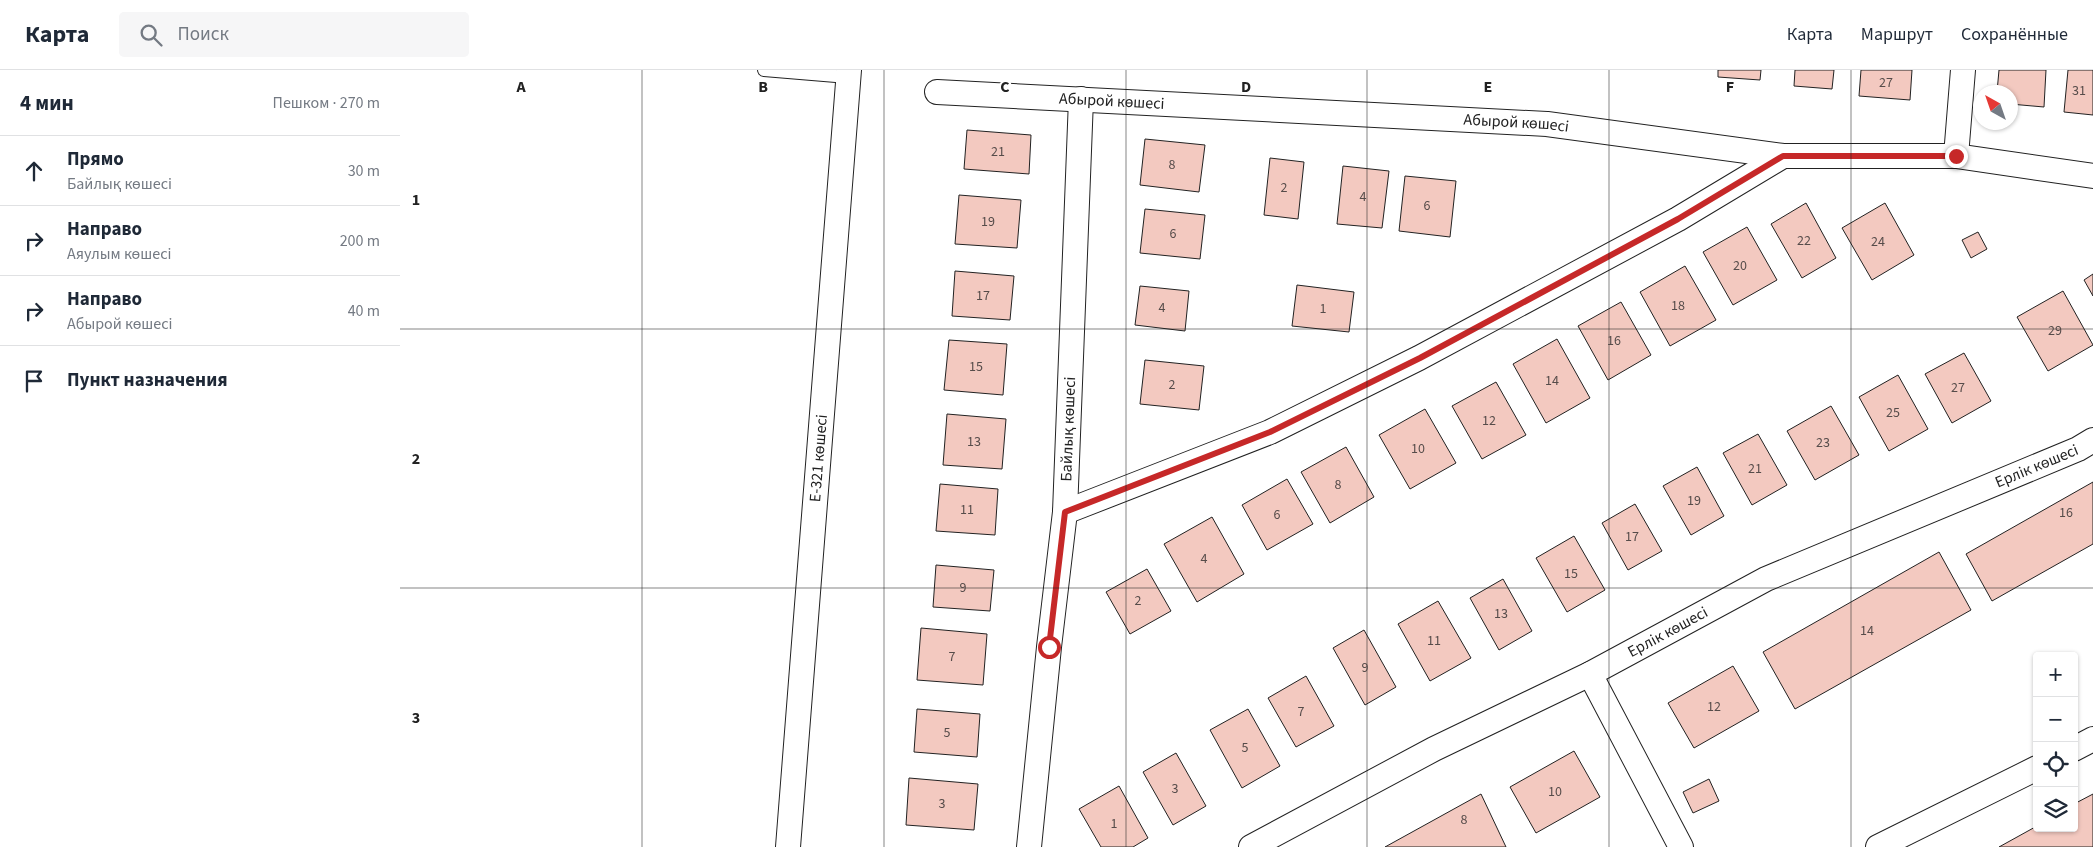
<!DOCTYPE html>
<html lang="ru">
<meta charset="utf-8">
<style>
:root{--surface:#fff;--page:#f6f6f7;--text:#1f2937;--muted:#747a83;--line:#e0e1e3}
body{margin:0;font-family:"Source Sans 3",sans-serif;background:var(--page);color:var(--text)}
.controls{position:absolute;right:15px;bottom:15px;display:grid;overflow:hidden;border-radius:5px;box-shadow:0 1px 4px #0004}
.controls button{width:45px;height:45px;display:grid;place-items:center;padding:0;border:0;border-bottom:1px solid var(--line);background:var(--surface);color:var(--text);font:25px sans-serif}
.compass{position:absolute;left:1573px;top:15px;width:45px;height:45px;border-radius:50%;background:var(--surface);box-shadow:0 1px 4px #0004;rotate:320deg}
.stop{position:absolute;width:15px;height:15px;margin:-11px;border:4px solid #c62828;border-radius:50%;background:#fff}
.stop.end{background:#c62828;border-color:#fff;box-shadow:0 1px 5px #0008}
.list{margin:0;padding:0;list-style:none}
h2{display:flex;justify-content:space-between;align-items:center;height:65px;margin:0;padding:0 20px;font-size:21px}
h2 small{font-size:16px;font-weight:400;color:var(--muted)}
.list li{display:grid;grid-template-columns:32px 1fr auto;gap:15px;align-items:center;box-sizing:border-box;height:70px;padding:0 20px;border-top:1px solid var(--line)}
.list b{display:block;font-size:19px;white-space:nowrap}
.list p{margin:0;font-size:16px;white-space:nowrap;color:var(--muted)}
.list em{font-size:16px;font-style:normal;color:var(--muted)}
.icon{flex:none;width:28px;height:28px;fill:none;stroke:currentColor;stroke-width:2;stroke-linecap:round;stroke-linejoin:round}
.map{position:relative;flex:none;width:1693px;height:777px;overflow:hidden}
header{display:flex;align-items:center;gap:30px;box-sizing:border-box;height:70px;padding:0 25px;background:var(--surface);border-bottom:1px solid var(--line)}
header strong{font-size:24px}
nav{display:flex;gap:28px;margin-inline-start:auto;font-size:18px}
.search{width:350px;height:45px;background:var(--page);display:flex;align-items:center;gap:12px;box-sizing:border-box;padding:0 18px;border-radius:5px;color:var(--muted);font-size:19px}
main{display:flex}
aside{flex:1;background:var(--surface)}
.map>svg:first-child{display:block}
.building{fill:#f3c9c0;stroke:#222}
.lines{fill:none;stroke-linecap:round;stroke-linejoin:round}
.lane-casing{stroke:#222;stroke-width:14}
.street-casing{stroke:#222;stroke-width:26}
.lane{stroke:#fff;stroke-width:12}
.street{stroke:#fff;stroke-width:24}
.route{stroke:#c62828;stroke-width:6}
.grid{fill:none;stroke:#222;stroke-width:1;stroke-opacity:0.55}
.labels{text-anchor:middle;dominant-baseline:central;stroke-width:4;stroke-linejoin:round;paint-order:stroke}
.number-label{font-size:14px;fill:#564c4a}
.street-label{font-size:16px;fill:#222;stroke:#fff}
.grid-label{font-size:16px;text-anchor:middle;font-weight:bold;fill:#222;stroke:#fff;stroke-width:4;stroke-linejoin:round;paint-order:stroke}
</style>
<header>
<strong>Карта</strong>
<div class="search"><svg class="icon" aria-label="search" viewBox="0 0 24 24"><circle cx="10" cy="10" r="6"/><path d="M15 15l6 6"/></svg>Поиск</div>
<nav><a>Карта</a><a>Маршрут</a><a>Сохранённые</a></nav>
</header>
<main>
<aside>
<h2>4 мин<small>Пешком · 270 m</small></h2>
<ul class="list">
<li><svg class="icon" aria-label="ahead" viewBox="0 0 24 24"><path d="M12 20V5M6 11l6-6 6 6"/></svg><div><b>Прямо</b><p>Байлық көшесі</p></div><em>30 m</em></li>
<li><svg class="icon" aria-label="right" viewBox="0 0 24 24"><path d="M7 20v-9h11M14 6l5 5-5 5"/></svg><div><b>Направо</b><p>Аяулым көшесі</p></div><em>200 m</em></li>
<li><svg class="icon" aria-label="right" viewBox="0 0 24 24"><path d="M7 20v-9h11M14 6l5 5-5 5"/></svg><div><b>Направо</b><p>Абырой көшесі</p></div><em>40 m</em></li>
<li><svg class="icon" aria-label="arrive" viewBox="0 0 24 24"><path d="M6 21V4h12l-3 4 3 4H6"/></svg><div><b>Пункт назначения</b></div></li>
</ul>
</aside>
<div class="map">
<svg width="1693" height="777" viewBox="0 0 1693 777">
<rect width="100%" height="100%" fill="#fff"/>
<g class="building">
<path d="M1318,0H1361L1360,10L1318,7Z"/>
<path d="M1395,0H1434L1432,19L1394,16Z"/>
<path d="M1461,0H1512L1510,30L1459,26Z"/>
<path d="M1599,0H1646L1644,37L1610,34V22H1597Z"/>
<path d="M1668,0H1693V45L1664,42Z"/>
<path d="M567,60L631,65L629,104L564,99Z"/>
<path d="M745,69L805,75L799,122L740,115Z"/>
<path d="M870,88L904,92L898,149L864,145Z"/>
<path d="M943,96L989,101L982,158L937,154Z"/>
<path d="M1005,106L1056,111L1050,167L999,161Z"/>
<path d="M559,125L621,130L617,178L555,174Z"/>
<path d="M1406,133L1436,188L1402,208L1371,154Z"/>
<path d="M1485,133L1514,185L1472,210L1442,158Z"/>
<path d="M745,139L805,145L800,189L740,183Z"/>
<path d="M1347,157L1377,210L1333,235L1303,182Z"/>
<path d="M1578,162L1587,179L1571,188L1562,170Z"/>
<path d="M1285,196L1316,250L1270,276L1240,222Z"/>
<path d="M555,201L614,206L610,250L552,246Z"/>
<path d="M1693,204V226L1684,210Z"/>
<path d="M897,215L954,222L949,262L892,256Z"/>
<path d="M740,216L789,221L785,261L735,255Z"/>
<path d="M1663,221L1693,275L1648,301L1617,247Z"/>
<path d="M1221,232L1251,285L1208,310L1178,256Z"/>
<path d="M1157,269L1190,328L1146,353L1113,294Z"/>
<path d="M549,270L607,274L603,325L544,320Z"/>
<path d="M1564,283L1591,331L1552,353L1525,304Z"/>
<path d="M745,290L804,296L799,340L740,334Z"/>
<path d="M1498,305L1528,359L1489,381L1459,327Z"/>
<path d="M1096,312L1126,365L1082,389L1052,336Z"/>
<path d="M1431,336L1459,385L1415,410L1387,361Z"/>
<path d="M1025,339L1056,393L1010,419L979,365Z"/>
<path d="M547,344L606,349L602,399L543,395Z"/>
<path d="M1358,364L1387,415L1352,435L1323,383Z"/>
<path d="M946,377L974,427L930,453L901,402Z"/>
<path d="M1297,397L1324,446L1291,465L1263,416Z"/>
<path d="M887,409L913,454L867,480L842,435Z"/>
<path d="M1693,412V474L1592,531L1566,484Z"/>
<path d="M540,414L598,419L595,465L536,461Z"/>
<path d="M1235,434L1262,481L1228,500L1202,453Z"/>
<path d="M812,447L844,504L797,532L764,474Z"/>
<path d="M1174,466L1205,520L1167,542L1136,488Z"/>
<path d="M1539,482L1571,540L1395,639L1363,582Z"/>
<path d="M536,495L594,500L590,541L533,537Z"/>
<path d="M747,499L771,541L730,564L706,522Z"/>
<path d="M1103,509L1132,561L1099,580L1070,528Z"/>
<path d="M1038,531L1071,588L1030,611L998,554Z"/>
<path d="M521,558L587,564L583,615L517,610Z"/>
<path d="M964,560L996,617L965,635L933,578Z"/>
<path d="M1333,596L1359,641L1294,678L1268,633Z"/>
<path d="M906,606L934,656L896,677L868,628Z"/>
<path d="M517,639L580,644L577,687L514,682Z"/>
<path d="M848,639L880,696L842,718L810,660Z"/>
<path d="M1174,681L1200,727L1136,763L1110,717Z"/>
<path d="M776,683L806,736L773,755L743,702Z"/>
<path d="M509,708L578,714L574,760L506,755Z"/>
<path d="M1309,709L1319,731L1293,743L1283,722Z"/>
<path d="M719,716L748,768L733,777H701L679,739Z"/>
<path d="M1081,724L1106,777H985Z"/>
<path d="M1693,724V777H1599L1637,756V758H1674V734Z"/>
</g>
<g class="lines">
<defs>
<path id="lane" d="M364,0L448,7"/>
<g id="street">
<path id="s1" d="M537,22L1147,54L1383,86H1556L1693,106"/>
<path d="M1556,86L1563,0"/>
<path d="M665,442L870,362L1019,288L1278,149L1383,86"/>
<path d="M1190,604L1281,777"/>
<path d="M1674,679L1693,669"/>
<path id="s2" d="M388,777L449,0"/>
<path id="s3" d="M629,777L649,577L665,442L681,29"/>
<path id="s4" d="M851,777L1034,679L1190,604L1366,509L1678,379L1693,370"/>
<path d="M1478,777L1637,698"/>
</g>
</defs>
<use href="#lane" class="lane-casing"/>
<use href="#street" class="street-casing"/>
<use href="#lane" class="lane"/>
<use href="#street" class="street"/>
</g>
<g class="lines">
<path class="route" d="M649,577L665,442L870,362L1020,288L1278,149L1383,86H1556"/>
</g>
<path class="grid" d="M242,0V777M484,0V777M726,0V777M967,0V777M1209,0V777M1451,0V777M0,259H1693M0,518H1693"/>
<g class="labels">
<g class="number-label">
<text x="1486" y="13">27</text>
<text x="1679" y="21">31</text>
<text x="598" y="82">21</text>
<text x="772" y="95">8</text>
<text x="884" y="118">2</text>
<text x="963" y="127">4</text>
<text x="1027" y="136">6</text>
<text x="588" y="152">19</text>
<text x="773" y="164">6</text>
<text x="1404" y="171">22</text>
<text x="1478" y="172">24</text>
<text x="1340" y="196">20</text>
<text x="583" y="226">17</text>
<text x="1278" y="236">18</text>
<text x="762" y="238">4</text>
<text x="923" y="239">1</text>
<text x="1655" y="261">29</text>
<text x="1214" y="271">16</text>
<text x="576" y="297">15</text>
<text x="1152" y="311">14</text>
<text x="772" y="315">2</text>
<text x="1558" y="318">27</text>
<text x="1493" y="343">25</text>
<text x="1089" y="351">12</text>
<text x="574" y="372">13</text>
<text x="1423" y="373">23</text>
<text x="1018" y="379">10</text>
<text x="1355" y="399">21</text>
<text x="938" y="415">8</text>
<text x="1294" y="431">19</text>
<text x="567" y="440">11</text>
<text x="1666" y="443">16</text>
<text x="877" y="445">6</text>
<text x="1232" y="467">17</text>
<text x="804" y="489">4</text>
<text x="1171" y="504">15</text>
<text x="563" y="518">9</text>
<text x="738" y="531">2</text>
<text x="1101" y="544">13</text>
<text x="1467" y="561">14</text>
<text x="1034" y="571">11</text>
<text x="552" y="587">7</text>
<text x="965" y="598">9</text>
<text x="1314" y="637">12</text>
<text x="901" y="642">7</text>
<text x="547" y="663">5</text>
<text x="845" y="678">5</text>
<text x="775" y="719">3</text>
<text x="1155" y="722">10</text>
<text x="542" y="734">3</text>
<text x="1064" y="750">8</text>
<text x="714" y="754">1</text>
</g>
<g class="street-label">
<text stroke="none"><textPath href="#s1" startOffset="175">Абырой көшесі</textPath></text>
<text stroke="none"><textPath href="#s1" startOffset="580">Абырой көшесі</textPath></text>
<text stroke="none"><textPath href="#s3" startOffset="420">Байлық көшесі</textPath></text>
<text stroke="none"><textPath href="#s2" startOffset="390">Е-321 көшесі</textPath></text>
<text stroke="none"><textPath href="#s4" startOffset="874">Ерлік көшесі</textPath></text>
<text stroke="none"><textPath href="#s4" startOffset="469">Ерлік көшесі</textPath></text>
</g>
</g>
<g class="grid-label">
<text x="121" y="22">A</text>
<text x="363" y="22">B</text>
<text x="605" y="22">C</text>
<text x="846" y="22">D</text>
<text x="1088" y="22">E</text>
<text x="1330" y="22">F</text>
<text x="16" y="135">1</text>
<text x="16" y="394">2</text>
<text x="16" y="653">3</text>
</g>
</svg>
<div class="controls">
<button>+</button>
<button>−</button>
<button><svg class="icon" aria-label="locate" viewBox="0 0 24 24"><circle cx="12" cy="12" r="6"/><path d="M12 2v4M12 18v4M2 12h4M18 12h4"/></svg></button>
<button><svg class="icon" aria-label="layers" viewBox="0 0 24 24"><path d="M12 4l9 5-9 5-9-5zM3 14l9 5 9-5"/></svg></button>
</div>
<svg class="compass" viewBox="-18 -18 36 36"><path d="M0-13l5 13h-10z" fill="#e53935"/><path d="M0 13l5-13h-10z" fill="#747a83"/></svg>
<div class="stop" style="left:649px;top:577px"></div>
<div class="stop end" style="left:1556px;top:86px"></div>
</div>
</main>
